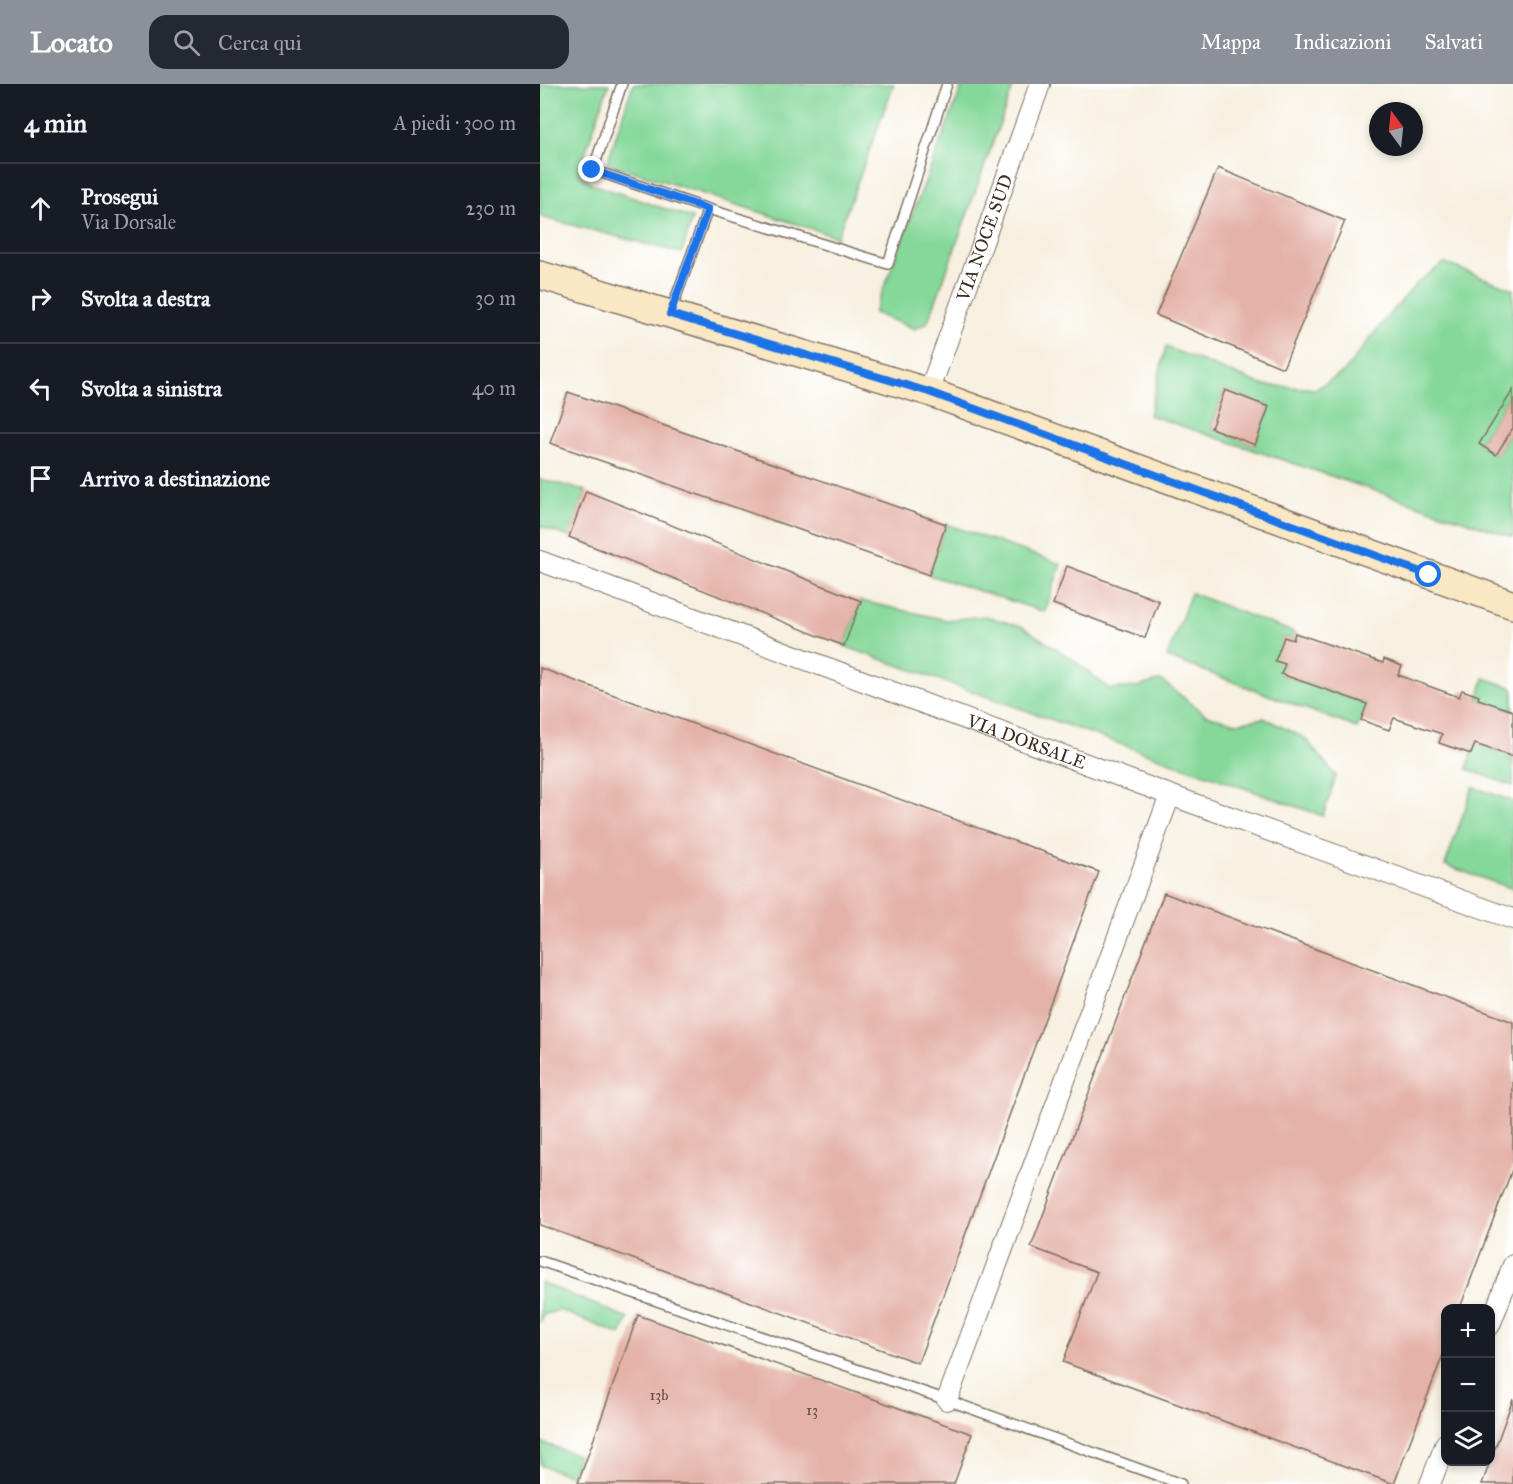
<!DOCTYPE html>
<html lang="it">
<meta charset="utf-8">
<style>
:root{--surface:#171b24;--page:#242831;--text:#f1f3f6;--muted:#9ea1a6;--line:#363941;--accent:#8c9099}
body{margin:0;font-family:"IM FELL Great Primer",serif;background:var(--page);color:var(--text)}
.controls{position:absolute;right:18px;bottom:18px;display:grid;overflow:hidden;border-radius:12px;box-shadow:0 3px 9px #0003}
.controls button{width:54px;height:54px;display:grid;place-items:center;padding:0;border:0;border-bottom:2px solid var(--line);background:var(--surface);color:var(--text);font:30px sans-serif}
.compass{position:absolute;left:829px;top:18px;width:54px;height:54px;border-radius:50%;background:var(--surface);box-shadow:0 3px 9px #0003;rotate:345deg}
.stop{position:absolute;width:18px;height:18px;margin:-14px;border:4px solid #1a73e8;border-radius:50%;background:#fff}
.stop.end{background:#1a73e8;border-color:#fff;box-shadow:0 2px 6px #0008}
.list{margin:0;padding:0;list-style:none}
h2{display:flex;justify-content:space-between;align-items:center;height:78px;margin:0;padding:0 24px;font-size:26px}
h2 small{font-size:20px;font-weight:400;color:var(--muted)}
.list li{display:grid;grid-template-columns:39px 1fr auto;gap:18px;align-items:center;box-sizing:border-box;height:90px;padding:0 24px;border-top:2px solid var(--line)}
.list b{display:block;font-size:22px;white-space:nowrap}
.list p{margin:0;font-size:20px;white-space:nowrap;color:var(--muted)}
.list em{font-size:20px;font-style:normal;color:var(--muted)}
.icon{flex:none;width:33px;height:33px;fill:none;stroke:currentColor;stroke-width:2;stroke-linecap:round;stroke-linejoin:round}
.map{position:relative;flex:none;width:973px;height:1400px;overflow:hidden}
header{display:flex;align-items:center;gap:36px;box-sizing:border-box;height:84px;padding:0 30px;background:var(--accent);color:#fff}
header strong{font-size:28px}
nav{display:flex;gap:33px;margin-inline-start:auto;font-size:21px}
.search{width:420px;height:54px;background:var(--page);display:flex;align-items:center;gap:15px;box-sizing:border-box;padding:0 21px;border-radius:18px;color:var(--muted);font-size:22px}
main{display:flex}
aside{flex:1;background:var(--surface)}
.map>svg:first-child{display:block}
.green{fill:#85d89a;stroke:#60815c;stroke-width:1.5;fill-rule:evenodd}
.building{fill:#e4b2a7}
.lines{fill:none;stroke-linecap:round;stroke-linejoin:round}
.lane-casing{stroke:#7d6f62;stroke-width:12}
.street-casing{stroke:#7d6f62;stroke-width:22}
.secondary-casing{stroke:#7d6f62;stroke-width:30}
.lane{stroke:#fff;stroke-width:9}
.street{stroke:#fff;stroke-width:20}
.secondary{stroke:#fae7c3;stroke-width:27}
.route{stroke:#1a73e8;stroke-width:8}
.labels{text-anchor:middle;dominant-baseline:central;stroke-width:4.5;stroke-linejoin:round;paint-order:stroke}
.number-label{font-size:15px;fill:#654c40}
.street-label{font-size:18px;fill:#3b2a1e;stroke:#fff}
</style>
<header>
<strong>Locato</strong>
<div class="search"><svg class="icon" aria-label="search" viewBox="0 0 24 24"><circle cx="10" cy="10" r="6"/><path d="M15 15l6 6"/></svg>Cerca qui</div>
<nav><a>Mappa</a><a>Indicazioni</a><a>Salvati</a></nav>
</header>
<main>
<aside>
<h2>4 min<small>A piedi · 300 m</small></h2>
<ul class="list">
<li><svg class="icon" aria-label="ahead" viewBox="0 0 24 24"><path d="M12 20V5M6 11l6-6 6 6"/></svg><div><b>Prosegui</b><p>Via Dorsale</p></div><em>230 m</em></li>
<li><svg class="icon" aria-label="right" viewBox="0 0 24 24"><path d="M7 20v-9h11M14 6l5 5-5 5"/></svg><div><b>Svolta a destra</b></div><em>30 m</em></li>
<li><svg class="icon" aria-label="left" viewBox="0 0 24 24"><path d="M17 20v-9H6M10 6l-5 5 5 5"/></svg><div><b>Svolta a sinistra</b></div><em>40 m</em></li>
<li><svg class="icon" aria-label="arrive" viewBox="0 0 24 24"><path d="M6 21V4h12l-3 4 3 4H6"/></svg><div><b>Arrivo a destinazione</b></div></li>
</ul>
</aside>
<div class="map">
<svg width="973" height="1400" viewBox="0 0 973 1400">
<rect width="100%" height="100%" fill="#fff"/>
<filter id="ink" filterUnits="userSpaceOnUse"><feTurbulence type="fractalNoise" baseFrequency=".0167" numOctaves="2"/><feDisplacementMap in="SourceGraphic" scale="12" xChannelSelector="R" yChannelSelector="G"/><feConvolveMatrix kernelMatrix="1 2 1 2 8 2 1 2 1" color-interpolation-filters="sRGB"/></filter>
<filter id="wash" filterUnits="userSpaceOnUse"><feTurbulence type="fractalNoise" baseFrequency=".008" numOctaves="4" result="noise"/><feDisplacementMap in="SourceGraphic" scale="24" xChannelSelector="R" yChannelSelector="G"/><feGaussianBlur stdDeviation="1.35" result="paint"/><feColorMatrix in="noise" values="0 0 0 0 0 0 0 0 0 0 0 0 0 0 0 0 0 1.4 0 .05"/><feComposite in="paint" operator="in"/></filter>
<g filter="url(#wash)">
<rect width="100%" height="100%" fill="#f7f0e0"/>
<g class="green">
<path d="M0,0H69L45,69L39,90L52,100L152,134L142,169L0,133Z"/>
<path d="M93,0H354L297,153L67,79Z"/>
<path d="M423,0H474L394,222L387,239L375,245L334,229Z"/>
<path d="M904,179L973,205V306L939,360L956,371L973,344V453L609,331L626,263L723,301L776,305L804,288L844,237L877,199ZM685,306L729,323L715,361L671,344Z"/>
<path d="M0,395L46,407L29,453L0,442Z"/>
<path d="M406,440L521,480L505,528L389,491Z"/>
<path d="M651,509L755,549L753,556L744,553L736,577L745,580L741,590L827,620L821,636L817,644L627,573Z"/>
<path d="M321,517L407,536L445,532L483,543L532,575L570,605L597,603L621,596L666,631L697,639L724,634L765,654L796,692L783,732L304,562Z"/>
<path d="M944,594L973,604V627L938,615Z"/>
<path d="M935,660L973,673V702L927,685Z"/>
<path d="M933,703L973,717V805L905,781Z"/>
<path d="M0,1198L88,1234L81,1251L19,1226L3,1231L0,1239Z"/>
<path d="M0,1358L38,1371L31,1392L0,1381Z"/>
</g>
<g id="blocks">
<g class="building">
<path d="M678,84L805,137L743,284L616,231Z"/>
<path d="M685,306L729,323L715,361L671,344Z"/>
<path d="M973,306V344L956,371L939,360Z"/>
<path d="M28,308L406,440L389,491L10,359Z"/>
<path d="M46,407L321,517L304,562L29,453Z"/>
<path d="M527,482L619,517L605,554L513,520Z"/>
<path d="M755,549L843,579L844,575L862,582L858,591L919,613L922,606L939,612L938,615L973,627V673L935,660L931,670L899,659L902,650L854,634L849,646L821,636L827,620L741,590L745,580L735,577L744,553L753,556Z"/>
<path d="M0,584L559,788L378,1279L0,1141Z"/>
<path d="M624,809L973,938V1083L920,1224H906V1263L854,1400L523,1278L557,1188L491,1163Z"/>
<path d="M98,1231L432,1350L414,1400H41L38,1399Z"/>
<path d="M973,1315V1400H942L950,1378Z"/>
</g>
</g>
</g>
<g filter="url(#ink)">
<use href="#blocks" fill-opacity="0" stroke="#7d6f62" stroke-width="1.5"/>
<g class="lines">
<defs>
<g id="lane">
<path d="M82,0L53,86L168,125"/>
<path d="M131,227L168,125L348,180L407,0"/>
<path d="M0,1177L407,1316L641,1400"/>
</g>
<g id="street">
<path id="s1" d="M389,308L500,0"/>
<path id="s2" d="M0,477L630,711L973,835"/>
<path d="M950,1241L973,1181"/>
<path d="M407,1316L630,711"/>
<path d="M890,1400L906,1359"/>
</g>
<path id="secondary" d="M0,191L389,308L973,521"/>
</defs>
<use href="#lane" class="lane-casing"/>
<use href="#street" class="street-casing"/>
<use href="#secondary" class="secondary-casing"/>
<use href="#lane" class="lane"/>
<use href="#street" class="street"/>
<use href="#secondary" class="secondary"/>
</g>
</g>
<g class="lines" filter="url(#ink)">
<path class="route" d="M52,86L168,125L130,230L389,308L889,491"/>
</g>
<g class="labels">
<g class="number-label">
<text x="119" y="1311">13b</text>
<text x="272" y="1326">13</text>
</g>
<g class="street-label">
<text stroke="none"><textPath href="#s1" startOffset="164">VIA NOCE SUD</textPath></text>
<text stroke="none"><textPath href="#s2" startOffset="519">VIA DORSALE</textPath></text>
</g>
</g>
</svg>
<div class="controls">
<button>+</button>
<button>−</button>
<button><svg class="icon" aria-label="layers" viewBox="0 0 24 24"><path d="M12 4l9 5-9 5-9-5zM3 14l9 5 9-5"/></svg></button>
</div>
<svg class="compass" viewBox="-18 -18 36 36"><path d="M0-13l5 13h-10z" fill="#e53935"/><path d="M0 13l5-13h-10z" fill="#9ea1a6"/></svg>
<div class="stop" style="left:889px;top:491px"></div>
<div class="stop end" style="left:52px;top:86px"></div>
</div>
</main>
